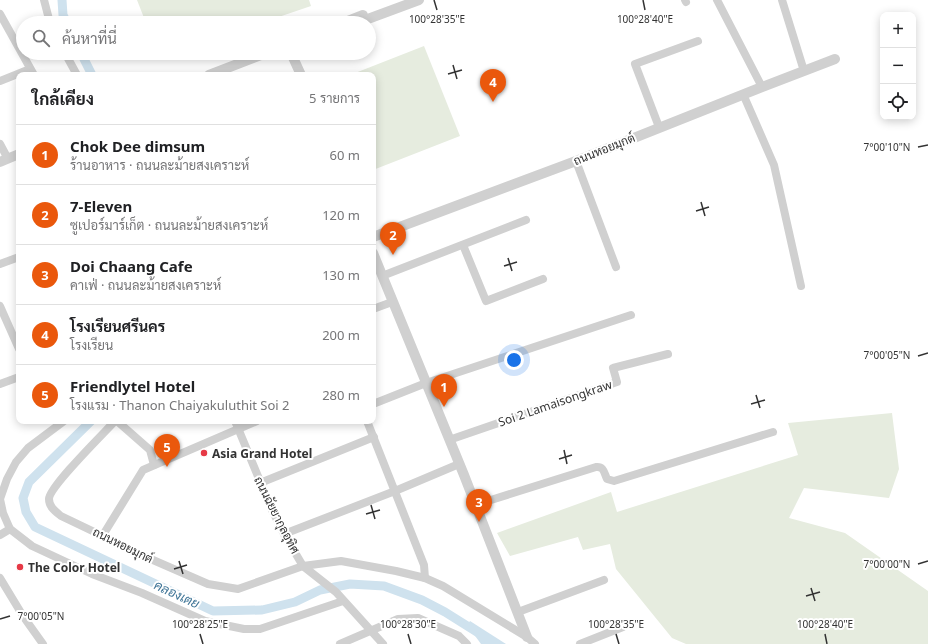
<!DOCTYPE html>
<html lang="th">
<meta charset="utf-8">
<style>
:root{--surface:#fff;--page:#f6f6f6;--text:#202124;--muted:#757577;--line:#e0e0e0;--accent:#ea580c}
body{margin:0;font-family:"Noto Sans",Sarabun,sans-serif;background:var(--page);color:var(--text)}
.controls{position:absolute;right:12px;top:12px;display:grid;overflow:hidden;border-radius:8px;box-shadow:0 2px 10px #0003}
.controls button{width:36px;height:36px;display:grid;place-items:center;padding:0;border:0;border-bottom:1px solid var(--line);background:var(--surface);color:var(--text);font:20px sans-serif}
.you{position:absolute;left:514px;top:360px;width:14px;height:14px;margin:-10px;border:3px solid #fff;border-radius:50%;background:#1a73e8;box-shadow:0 0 0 6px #1a73e833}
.badge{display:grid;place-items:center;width:26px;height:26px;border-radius:50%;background:var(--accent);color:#fff;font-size:13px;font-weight:700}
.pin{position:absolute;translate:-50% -33px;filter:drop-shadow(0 1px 2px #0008)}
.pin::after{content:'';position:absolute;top:21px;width:14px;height:12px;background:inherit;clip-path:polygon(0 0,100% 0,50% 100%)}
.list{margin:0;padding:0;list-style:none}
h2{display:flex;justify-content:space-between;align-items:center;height:52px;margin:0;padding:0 16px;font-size:17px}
h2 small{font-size:13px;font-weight:400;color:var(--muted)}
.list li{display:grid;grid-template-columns:26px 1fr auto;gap:12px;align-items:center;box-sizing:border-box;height:60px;padding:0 16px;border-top:1px solid var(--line)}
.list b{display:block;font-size:15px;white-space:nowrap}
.list p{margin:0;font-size:13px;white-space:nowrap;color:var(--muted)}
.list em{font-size:13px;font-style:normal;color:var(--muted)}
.icon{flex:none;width:22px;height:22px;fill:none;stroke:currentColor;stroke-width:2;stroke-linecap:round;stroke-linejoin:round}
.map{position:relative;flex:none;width:928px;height:644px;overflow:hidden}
.search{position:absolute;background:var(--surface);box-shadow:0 2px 10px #0003;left:16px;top:16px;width:360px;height:44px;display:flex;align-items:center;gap:10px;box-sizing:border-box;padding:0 14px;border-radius:22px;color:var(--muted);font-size:15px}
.panel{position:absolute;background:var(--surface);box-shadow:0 2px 10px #0003;left:16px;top:72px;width:360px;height:352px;border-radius:8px}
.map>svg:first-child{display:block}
.green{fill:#e6ecdf}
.water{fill:#cfe2ee}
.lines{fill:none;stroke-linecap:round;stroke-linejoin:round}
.canal{stroke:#cfe2ee;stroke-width:9}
.minor{stroke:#d0d0d0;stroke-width:8}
.tertiary{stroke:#d0d0d0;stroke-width:10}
.ticks{fill:none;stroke:#333;stroke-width:1.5}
.poi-dot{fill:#e63946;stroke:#fff;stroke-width:1.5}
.labels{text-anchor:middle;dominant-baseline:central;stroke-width:4;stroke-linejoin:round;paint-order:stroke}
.street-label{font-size:12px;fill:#333;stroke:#fff}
.poi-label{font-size:12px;font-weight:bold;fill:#333;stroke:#fff;text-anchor:start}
.water-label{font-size:13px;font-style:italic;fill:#3f7597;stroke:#fff}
.ticks-label{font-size:10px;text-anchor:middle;fill:#333;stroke:#fff;stroke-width:4;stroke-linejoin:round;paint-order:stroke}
</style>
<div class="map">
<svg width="928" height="644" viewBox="0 0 928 644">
<rect width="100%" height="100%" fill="#fff"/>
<g class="green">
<path d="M137,0H309L311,6L261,23H146Z"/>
<path d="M424,46L460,136L373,170V75H350Z"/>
<path d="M892,413L899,469L889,498L804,488L789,518L845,533L928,591V644H686L672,638L616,569L610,544L583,550L578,537L510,556L497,533L611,492L617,512L798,455L788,423Z"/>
</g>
<path class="water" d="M470,621L506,644H481L473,633L465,628Z"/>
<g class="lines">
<g class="canal">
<path d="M62,0L63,15L67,23"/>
<path d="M81,53L92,75"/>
<path d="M91,421L29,482L23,498L26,512L35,527L213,611L262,610L295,602L320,590L350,584L384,586L422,600L445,612L496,644"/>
</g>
<g class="minor">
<path d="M44,0L50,23"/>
<path d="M685,0L686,2"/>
<path d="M717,0L762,87"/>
<path d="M782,0L804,71"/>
<path d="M0,14L34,75"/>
<path d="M65,53L77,75"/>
<path d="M0,81L30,69"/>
<path d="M743,94L774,165L801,286"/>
<path d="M659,127L635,64L698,41"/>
<path d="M0,144L8,159"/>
<path d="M576,161L616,267"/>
<path d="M463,245L486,301L543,279"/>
<path d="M0,264L19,257"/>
<path d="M382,276L526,220"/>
<path d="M0,306L19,349"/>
<path d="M373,309L392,302"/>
<path d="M0,384L19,377"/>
<path d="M373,404L426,383L631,315"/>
<path d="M64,421L28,448L16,462L7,479L0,499L3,513L10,529L32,546L92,574L142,593L205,621L244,629H260L343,601"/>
<path d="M115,421C104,433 49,487 49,499C49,507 55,511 61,516L153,560L208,584L238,589L303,566L341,561L396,571L425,578L443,586L527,637L535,644"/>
<path d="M117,421L150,450L154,465"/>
<path d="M235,421L272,510L284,534L303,566L336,592L383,644"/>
<path d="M367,421L424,565L425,578"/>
<path d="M449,440L617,382L613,368L668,354"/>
<path d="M260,483L374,437"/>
<path d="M475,505L596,467C604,466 604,473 607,479L614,481L773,432"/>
<path d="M284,534L395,491L459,464"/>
<path d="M0,535L10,529"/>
<path d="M103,535L143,470L257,421"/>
<path d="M0,578L23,616L43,644"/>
<path d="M518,612L604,580"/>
<path d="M340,644L398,619L418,618L459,636L467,644"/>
<path d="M580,644L623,627"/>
</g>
<g class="tertiary">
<path d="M343,23L363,15"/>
<path d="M357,23L419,0"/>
<path d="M291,53L301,75"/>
<path d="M209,75L266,53"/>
<path d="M0,162L19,154"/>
<path d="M373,237L576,161L762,87L835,59"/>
<path d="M373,253L464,475L527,637"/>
</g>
</g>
<path class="ticks" d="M434,0L437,10M643,0L645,10M453,65L457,79M448,74L462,70M918,147L928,145M701,202L705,216M696,211L709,207M508,258L512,271M504,266L517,262M918,356L928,353M756,395L760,408M751,404L765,400M564,450L567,464M559,459L572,455M371,505L375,519M366,514L380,510M179,561L183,574M918,564L928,561M174,569L187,565M811,588L815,601M806,596L820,592M0,619L10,616M200,634L203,644M408,634L411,644M616,634L619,644M825,634L827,644"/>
<g class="poi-dot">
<circle cx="204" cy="453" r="4"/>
<circle cx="20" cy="567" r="4"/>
</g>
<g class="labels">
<g class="street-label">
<text transform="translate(604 149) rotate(-22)">ถนนหอยมุกต์</text>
<text transform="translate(555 403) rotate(-19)">Soi 2 Lamaisongkraw</text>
<text transform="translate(277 515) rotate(63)">ถนนฉัยยากุลอุทิศ</text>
<text transform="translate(123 545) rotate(26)">ถนนหอยมุกต์</text>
</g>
<g class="poi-label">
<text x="212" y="453">Asia Grand Hotel</text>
<text x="28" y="567">The Color Hotel</text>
</g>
<g class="water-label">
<text transform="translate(177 594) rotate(25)">คลองเตย</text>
</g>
</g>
<g class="ticks-label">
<text x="437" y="23">100°28'35"E</text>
<text x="645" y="23">100°28'40"E</text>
<text x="887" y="151">7°00'10"N</text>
<text x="887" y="359">7°00'05"N</text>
<text x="887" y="568">7°00'00"N</text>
<text x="41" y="620">7°00'05"N</text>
<text x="200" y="628">100°28'25"E</text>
<text x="408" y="628">100°28'30"E</text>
<text x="616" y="628">100°28'35"E</text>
<text x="825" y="628">100°28'40"E</text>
</g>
</svg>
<div class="controls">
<button>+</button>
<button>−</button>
<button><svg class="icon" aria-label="locate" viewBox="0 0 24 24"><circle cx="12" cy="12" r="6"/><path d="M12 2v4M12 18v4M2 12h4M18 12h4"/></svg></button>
</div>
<div class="you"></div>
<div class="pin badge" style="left:444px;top:407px">1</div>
<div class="pin badge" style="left:393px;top:255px">2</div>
<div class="pin badge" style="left:479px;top:522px">3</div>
<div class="pin badge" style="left:493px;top:102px">4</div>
<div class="pin badge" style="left:167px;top:467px">5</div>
<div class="search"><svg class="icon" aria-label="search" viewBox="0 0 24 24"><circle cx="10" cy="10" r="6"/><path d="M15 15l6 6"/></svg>ค้นหาที่นี่</div>
<section class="panel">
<h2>ใกล้เคียง<small>5 รายการ</small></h2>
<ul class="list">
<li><span class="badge">1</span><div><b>Chok Dee dimsum</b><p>ร้านอาหาร · ถนนละม้ายสงเคราะห์</p></div><em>60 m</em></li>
<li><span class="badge">2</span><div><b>7-Eleven</b><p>ซูเปอร์มาร์เก็ต · ถนนละม้ายสงเคราะห์</p></div><em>120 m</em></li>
<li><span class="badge">3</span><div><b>Doi Chaang Cafe</b><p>คาเฟ่ · ถนนละม้ายสงเคราะห์</p></div><em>130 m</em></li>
<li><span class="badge">4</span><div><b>โรงเรียนศรีนคร</b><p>โรงเรียน</p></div><em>200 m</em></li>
<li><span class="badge">5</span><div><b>Friendlytel Hotel</b><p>โรงแรม · Thanon Chaiyakuluthit Soi 2</p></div><em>280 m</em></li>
</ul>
</section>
</div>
